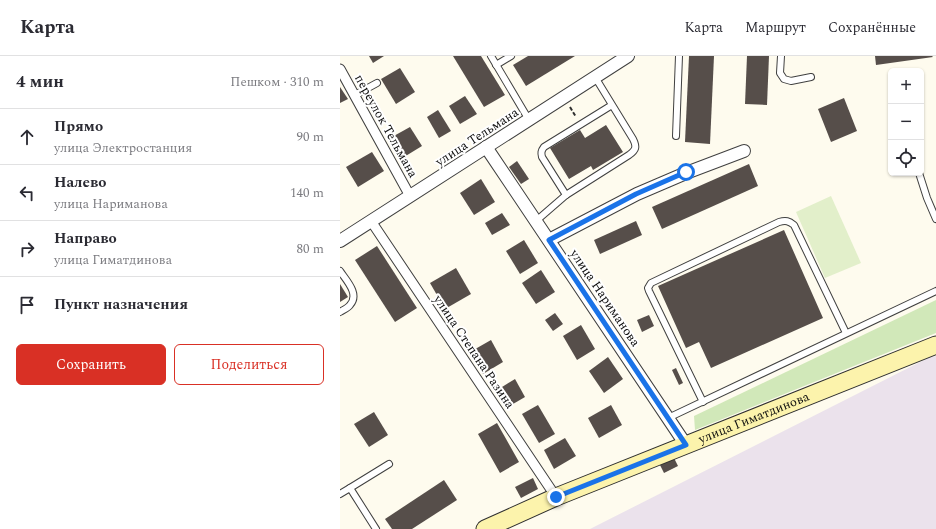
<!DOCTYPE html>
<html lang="ru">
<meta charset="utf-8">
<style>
:root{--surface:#fff;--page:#f2f2f3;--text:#2b2b33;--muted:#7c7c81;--line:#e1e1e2;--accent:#d93025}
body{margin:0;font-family:Spectral,serif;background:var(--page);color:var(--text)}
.controls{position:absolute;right:12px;top:12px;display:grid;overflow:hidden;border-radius:6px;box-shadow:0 1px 3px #0004}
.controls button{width:36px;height:36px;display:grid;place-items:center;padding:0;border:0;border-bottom:1px solid var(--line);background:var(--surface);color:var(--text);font:20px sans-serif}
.stop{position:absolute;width:12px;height:12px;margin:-9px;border:3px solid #1a73e8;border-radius:50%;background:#fff}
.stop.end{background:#1a73e8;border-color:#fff;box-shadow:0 1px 4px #0008}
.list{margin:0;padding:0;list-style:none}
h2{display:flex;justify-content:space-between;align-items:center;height:52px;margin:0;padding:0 16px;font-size:17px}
h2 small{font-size:13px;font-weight:400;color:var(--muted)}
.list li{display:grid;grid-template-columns:26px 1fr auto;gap:12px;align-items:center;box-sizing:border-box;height:56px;padding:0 16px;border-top:1px solid var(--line)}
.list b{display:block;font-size:15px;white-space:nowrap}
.list p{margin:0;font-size:13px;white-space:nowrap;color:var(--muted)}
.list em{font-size:13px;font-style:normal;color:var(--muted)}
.actions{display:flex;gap:8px;padding:12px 16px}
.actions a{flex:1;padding:9px 0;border:1px solid var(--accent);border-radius:6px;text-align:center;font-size:14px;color:var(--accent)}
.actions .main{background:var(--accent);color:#fff}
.icon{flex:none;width:22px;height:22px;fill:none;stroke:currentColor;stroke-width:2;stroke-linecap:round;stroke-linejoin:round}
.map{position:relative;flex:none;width:596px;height:473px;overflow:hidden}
header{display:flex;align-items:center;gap:24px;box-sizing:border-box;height:56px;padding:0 20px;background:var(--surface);border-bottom:1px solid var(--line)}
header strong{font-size:19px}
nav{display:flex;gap:22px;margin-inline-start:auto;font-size:14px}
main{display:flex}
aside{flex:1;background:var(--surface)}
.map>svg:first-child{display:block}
.industrial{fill:#ebe2ec}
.green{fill:#d1e8b9}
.pitch{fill:#e2efca}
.building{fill:#564e4a}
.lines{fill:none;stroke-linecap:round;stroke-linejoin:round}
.service-casing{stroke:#404040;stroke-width:8}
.pedestrian-casing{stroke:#404040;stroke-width:11}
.minor-casing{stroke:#404040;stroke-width:14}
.secondary-casing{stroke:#2f2f2f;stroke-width:19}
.path{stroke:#2f2f2f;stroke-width:2;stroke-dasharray:4 2;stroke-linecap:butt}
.service{stroke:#fff;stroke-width:6}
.pedestrian{stroke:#fff;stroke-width:9}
.minor{stroke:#fff;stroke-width:12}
.secondary{stroke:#fcf3ac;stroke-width:17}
.route{stroke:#1a73e8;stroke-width:5}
.labels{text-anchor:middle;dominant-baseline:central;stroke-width:4;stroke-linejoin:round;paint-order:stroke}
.street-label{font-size:13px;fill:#0d0d0d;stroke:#fff}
</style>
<header>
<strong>Карта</strong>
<nav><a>Карта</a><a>Маршрут</a><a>Сохранённые</a></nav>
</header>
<main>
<aside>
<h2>4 мин<small>Пешком · 310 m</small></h2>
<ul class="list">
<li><svg class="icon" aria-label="ahead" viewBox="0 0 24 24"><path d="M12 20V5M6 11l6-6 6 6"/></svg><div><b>Прямо</b><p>улица Электростанция</p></div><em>90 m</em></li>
<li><svg class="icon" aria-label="left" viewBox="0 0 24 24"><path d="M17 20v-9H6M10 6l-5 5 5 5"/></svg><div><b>Налево</b><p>улица Нариманова</p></div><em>140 m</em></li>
<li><svg class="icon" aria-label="right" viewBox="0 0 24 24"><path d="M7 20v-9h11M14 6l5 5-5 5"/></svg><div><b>Направо</b><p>улица Гиматдинова</p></div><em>80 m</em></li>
<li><svg class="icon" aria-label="arrive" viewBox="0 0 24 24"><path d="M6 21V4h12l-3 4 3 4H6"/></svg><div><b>Пункт назначения</b></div></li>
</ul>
<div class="actions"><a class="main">Сохранить</a><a>Поделиться</a></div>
</aside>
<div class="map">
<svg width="596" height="473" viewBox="0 0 596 473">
<rect width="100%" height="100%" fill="#fefbee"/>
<path class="industrial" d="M596,300V473H250L590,301Z"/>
<path class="green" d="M596,244V277L355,374L354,360Z"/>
<path class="pitch" d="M491,140L521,207L485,222L456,156Z"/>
<g class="building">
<path d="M29,0H44L33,7Z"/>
<path d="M113,0H141L165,39L144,51Z"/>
<path d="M188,0H235L186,30L173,9Z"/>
<path d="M349,0H374L370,88L345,86Z"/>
<path d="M407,0H429L427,49L405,48Z"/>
<path d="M535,0H592L593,1L536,9Z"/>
<path d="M60,12L75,36L56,48L41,23Z"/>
<path d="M0,31L8,43L0,47Z"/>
<path d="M125,40L137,58L120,68L109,50Z"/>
<path d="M504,42L517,75L491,86L478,53Z"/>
<path d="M98,54L111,75L99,82L87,61Z"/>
<path d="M266,69L283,96L253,114L251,110L229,123L210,92L240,74L245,82Z"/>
<path d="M70,71L82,90L64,101L52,81Z"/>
<path d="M32,96L44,115L18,131L6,111Z"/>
<path d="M177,105L189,123L181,128L169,111Z"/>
<path d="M409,108L418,130L322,173L312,151Z"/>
<path d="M141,123L155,146L134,159L120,137Z"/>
<path d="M162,157L170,169L152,179L145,167Z"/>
<path d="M296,165L302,179L260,198L254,184Z"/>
<path d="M444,174L483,262L371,312L359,286L346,292L318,230Z"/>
<path d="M184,184L198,207L180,218L166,195Z"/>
<path d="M37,190L77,252L55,266L15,204Z"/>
<path d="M116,212L131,238L105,253L90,227Z"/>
<path d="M201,214L215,236L196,248L182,227Z"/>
<path d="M0,228L8,241L0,246Z"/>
<path d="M215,257L223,268L213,275L205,264Z"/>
<path d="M309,259L314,270L302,276L297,264Z"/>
<path d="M241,269L255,293L237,304L223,280Z"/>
<path d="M151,284L163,306L143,318L130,296Z"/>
<path d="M268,301L283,323L264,337L249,315Z"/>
<path d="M336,312L343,327L339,329L332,314Z"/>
<path d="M175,323L185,341L173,348L162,331Z"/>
<path d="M198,349L215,378L199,387L182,358Z"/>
<path d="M271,349L282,369L259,382L248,362Z"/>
<path d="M34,356L48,379L29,391L14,368Z"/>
<path d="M157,367L179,406L160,417L138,378Z"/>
<path d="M225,382L236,400L214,413L204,394Z"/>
<path d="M334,402L338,410L324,417L320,409Z"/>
<path d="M193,422L198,433L181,442L175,431Z"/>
<path d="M104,424L117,444L72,473H52L45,463Z"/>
</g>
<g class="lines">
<defs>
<g id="service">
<path d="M151,0L189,64"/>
<path d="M441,0L440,17L444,23L451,25L471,21"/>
<path d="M156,9L171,0"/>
<path d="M255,21L293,83C297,91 296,94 289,99L226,139L202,101C201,97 201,95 204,91L272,49"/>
<path d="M15,39L37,27"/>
<path d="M336,80L339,0"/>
<path d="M579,117L587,142L596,163"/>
<path d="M196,165L226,139"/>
<path d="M0,215C6,224 20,238 10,249C8,252 3,254 0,256"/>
<path d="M363,346L309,235L308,232L311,227L439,166C446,164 449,165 454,169L506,277"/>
<path d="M328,362L596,235"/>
<path d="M10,432L49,408"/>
<path d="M0,438L10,432L36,473"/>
</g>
<g id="pedestrian">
<path d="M0,13L70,140"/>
<path d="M31,165L216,441"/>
</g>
<g id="minor">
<path d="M146,91L346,389"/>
<path d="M209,184L297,138L346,117L404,95"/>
<path d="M0,185L288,0"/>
</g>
<g id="secondary">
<path id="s1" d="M145,473L216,441L596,289"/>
</g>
</defs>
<use href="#service" class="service-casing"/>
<use href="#pedestrian" class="pedestrian-casing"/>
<use href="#minor" class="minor-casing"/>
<use href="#secondary" class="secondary-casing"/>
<path class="path" d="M230,51L236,61"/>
<use href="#service" class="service"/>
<use href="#pedestrian" class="pedestrian"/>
<use href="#minor" class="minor"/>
<use href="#secondary" class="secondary"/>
</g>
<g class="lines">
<path class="route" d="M216,441L346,389L209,184L296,138L346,116"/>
</g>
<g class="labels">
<g class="street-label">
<text transform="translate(46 70) rotate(61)">переулок Тельмана</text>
<text transform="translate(137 81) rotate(-33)">улица Тельмана</text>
<text transform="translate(265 242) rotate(56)">улица Нариманова</text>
<text transform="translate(134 296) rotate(56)">улица Степана Разина</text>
<text stroke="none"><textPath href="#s1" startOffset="291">улица Гиматдинова</textPath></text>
</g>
</g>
</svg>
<div class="controls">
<button>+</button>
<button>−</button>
<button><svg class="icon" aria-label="locate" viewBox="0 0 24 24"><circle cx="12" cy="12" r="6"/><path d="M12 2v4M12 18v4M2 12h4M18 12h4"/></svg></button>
</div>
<div class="stop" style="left:346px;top:116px"></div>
<div class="stop end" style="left:216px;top:441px"></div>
</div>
</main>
